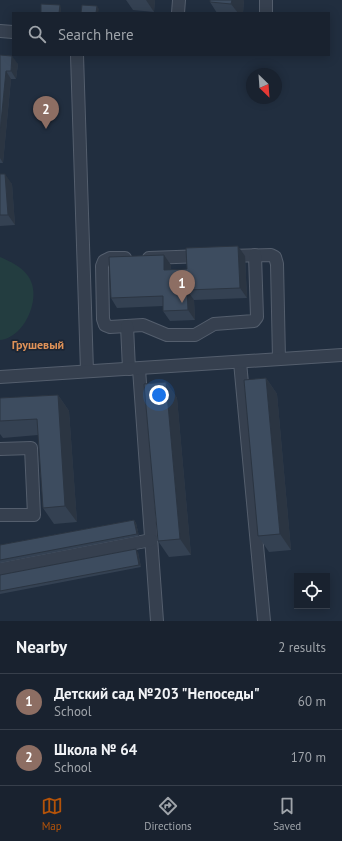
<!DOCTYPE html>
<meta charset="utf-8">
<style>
:root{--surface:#19222f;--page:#222a37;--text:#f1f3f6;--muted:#9fa4aa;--line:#373f4b;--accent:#b45309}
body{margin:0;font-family:"PT Sans",sans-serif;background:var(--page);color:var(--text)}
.controls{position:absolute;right:12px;bottom:12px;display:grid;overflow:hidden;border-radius:0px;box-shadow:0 2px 10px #0003}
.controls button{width:36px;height:36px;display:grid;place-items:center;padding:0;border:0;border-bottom:1px solid var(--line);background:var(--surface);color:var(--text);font:20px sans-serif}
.compass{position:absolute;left:246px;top:68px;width:36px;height:36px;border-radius:50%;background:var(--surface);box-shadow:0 2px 10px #0003;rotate:155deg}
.you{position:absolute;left:159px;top:395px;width:14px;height:14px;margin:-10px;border:3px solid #fff;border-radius:50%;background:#1a73e8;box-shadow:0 0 0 6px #1a73e833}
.badge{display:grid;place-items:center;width:26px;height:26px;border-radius:50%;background:var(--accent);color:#fff;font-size:13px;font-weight:700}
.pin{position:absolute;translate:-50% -33px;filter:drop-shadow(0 1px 2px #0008)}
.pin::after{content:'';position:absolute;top:21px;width:14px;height:12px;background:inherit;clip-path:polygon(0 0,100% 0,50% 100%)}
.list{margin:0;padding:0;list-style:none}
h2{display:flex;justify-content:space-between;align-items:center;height:52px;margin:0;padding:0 16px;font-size:17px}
h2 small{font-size:13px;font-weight:400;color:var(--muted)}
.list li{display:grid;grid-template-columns:26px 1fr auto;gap:12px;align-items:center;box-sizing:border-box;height:56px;padding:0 16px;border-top:1px solid var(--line)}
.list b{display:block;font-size:15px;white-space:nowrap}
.list p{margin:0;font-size:13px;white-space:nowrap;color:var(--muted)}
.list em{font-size:13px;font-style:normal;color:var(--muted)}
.icon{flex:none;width:22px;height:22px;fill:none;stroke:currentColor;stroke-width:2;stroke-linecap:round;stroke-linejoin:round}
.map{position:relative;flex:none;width:342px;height:621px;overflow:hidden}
.search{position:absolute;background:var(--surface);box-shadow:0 2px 10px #0003;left:12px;right:12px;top:12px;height:44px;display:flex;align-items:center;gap:10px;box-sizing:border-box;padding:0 14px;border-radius:0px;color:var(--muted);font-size:15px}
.sheet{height:164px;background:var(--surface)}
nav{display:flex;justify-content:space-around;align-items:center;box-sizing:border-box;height:56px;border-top:1px solid var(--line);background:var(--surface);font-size:11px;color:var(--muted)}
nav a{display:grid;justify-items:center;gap:2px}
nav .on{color:var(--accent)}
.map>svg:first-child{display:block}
.green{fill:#233d40}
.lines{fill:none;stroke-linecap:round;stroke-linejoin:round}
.minor-casing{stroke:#545e6d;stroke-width:14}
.minor{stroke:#36404f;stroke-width:12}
.wall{fill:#344152}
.shaded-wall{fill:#2b3542}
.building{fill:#3d4c5f;stroke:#2b3542}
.labels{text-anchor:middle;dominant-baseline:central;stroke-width:3.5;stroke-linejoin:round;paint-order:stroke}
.quarter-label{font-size:12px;font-weight:bold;fill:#df9258;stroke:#1b2534}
</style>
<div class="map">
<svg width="342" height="621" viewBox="0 0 342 621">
<rect width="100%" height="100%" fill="#212e3f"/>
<path class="green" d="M0,257C11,262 21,266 28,276C43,296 25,338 0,340Z"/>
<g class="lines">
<defs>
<g id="minor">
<path d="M178,13L179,0"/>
<path d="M266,13V0"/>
<path d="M0,31L13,32"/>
<path d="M77,55L87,371"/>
<path d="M229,256L271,255L275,257L277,264L279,359"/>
<path d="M125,258H110L104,261L102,266L103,319L105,325L110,327L143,325L167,335H195L214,324L254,321L257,317L255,255"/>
<path d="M149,258L203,256"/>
<path d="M127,326L129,369"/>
<path d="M240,362L264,621"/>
<path d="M139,369L157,621"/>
<path d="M0,377L342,355"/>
<path d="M0,449L31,448L34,515H0"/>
<path d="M0,569L151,540"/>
</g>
</defs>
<use href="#minor" class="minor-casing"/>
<use href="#minor" class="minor"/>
</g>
<g class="wall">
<path d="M126,0H155L154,12L133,10Z"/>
<path d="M244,0L243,13H217L210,2Z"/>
<path d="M0,55L18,64L16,79H11L3,163H0Z"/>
<path d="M0,174L12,184L15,225L0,226Z"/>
<path d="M245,256L247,298L194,300L195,320L170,321L163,311V306L117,308L111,298L171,265V270L187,269Z"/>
<path d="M266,378L277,394L291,550L269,552L258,536Z"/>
<path d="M166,382L177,398L191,555L169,557L158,541Z"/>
<path d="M58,395L69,411L77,522L54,524L43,508L38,435L3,438L0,434V398Z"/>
<path d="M134,520L136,523L139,536L0,563V545Z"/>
<path d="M138,552L141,567L0,594V575Z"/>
</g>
<g class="shaded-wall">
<path d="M146,0H155L154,12Z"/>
<path d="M232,0H244L243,13H238L231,4Z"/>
<path d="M60,5L61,8V13H59Z"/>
<path d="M97,6L99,9L98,13H96Z"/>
<path d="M12,56L18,64L16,79L11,71Z"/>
<path d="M6,71L11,79L3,163L0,158V133Z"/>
<path d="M5,174L12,184L15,225L8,215Z"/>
<path d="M238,246L245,256L247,298L240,288Z"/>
<path d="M164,255L171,265V280L164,270Z"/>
<path d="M187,290L194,300L195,320L188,310Z"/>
<path d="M266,378L277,394L291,550L280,534Z"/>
<path d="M166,382L177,398L191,555L180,539Z"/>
<path d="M58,395L69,411L77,522L65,506Z"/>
<path d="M134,520L136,523L139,536L137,534Z"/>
<path d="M136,549L138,552L141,567L139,565Z"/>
</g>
<g class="building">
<path d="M210,0H232L231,4L210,2Z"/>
<path d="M41,4L60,5L59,13H41Z"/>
<path d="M82,5L97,6L96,13H81Z"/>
<path d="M0,55L12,56L11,71H6L0,133Z"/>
<path d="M0,174H5L8,215H0Z"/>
<path d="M238,246L240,288L187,290L188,310L163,311V296L111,298L109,257L164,255V270L187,269L186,248Z"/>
<path d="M266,378L280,534L258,536L244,380Z"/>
<path d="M166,382L180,539L158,541L144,384Z"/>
<path d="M58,395L65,506L43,508L37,419L0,421V398Z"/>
<path d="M134,520L137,534L0,560V545Z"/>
<path d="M136,549L139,565L0,591V575Z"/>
</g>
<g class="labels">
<g class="quarter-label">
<text x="38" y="344">Грушевый</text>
</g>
</g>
</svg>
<div class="controls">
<button><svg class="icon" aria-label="locate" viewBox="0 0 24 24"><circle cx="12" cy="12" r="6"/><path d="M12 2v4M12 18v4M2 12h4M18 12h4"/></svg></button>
</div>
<svg class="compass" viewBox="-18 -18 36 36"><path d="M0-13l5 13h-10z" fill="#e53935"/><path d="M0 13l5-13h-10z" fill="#9fa4aa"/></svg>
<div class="you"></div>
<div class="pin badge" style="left:182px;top:303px;background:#8d6e63">1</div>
<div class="pin badge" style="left:46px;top:129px;background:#8d6e63">2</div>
<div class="search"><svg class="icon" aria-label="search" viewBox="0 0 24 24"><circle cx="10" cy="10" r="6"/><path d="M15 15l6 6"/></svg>Search here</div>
</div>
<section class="sheet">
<h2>Nearby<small>2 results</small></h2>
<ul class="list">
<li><span class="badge" style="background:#8d6e63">1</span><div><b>Детский сад №203 &quot;Непоседы&quot;</b><p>School</p></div><em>60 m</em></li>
<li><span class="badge" style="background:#8d6e63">2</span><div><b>Школа № 64</b><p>School</p></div><em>170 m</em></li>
</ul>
</section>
<nav>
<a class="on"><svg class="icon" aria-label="map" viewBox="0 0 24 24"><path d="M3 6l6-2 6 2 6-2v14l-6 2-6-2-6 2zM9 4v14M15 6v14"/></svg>Map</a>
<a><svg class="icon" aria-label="directions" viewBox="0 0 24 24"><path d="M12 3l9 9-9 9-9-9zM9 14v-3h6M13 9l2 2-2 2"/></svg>Directions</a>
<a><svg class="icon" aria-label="saved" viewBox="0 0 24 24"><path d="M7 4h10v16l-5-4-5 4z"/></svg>Saved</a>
</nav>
